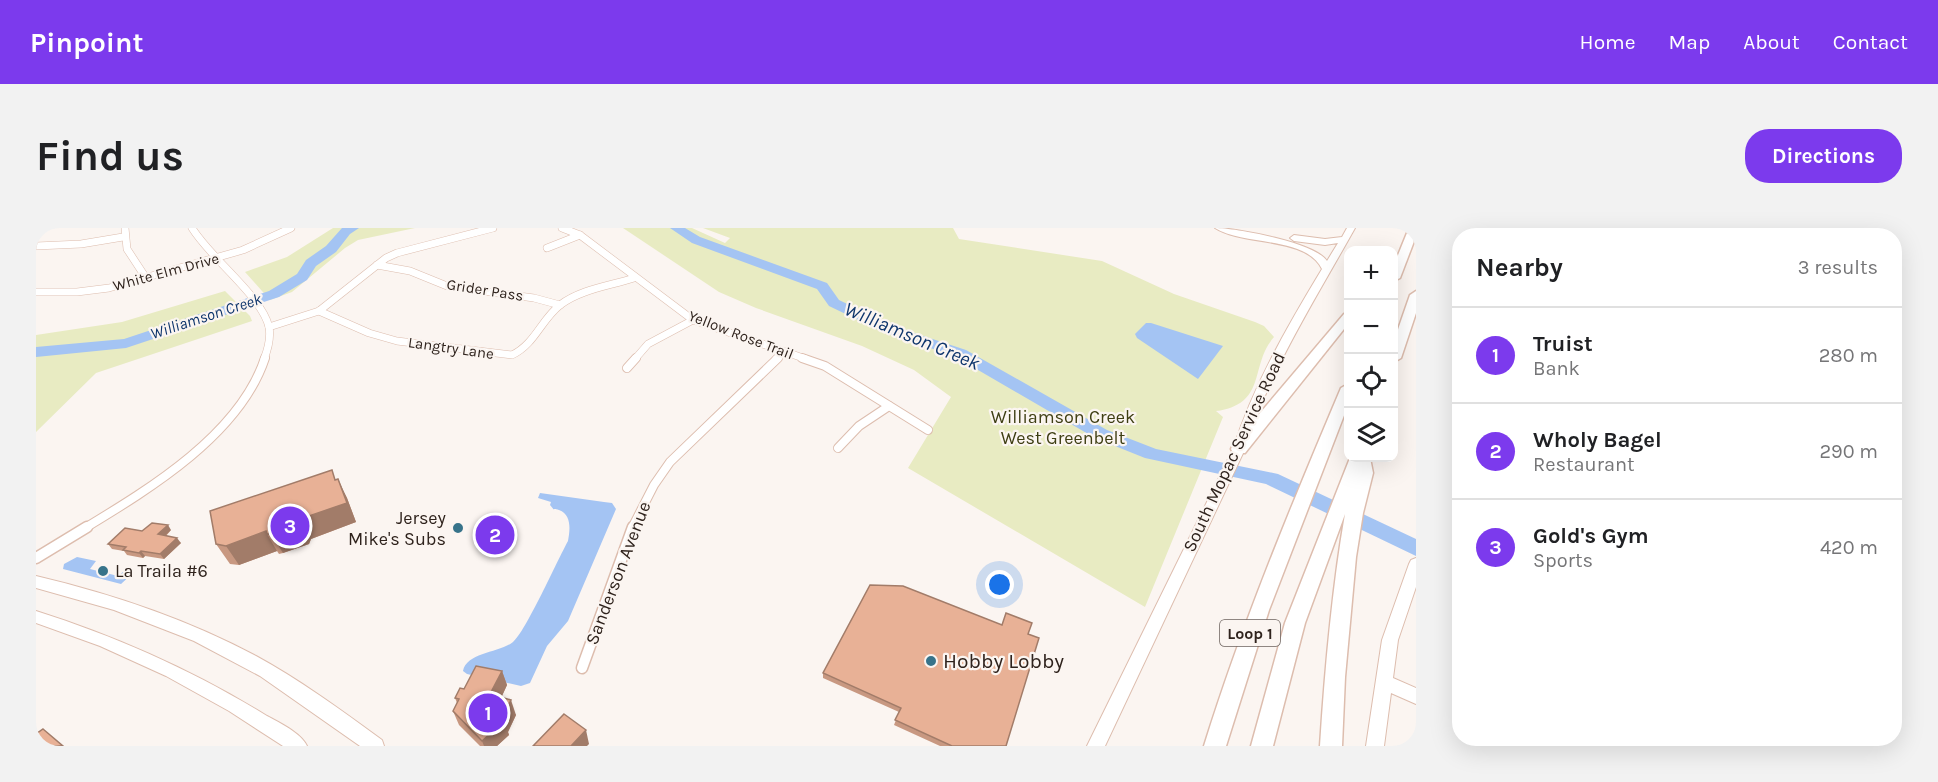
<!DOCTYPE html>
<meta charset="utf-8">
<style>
:root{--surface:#fff;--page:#f2f2f2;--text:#202124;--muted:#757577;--line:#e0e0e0;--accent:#7c3aed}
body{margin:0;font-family:Karla,sans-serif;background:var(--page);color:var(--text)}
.controls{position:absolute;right:18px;top:18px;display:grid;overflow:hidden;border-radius:12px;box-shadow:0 6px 24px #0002}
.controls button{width:54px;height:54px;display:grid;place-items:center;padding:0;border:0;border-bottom:2px solid var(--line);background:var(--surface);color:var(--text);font:30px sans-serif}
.you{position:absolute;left:964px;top:357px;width:21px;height:21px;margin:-15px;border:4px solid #fff;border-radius:50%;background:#1a73e8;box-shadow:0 0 0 9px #1a73e833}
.badge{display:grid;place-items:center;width:39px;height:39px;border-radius:50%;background:var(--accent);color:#fff;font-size:20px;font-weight:700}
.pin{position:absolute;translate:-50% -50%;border:3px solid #fff;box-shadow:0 2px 6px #0006}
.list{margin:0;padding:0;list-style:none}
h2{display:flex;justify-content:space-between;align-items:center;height:78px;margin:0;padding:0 24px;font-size:26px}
h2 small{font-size:20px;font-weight:400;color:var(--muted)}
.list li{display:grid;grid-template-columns:39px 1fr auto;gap:18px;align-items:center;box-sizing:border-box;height:96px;padding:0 24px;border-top:2px solid var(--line)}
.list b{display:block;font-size:22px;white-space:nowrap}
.list p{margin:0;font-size:20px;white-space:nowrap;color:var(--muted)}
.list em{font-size:20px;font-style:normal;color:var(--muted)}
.icon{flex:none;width:33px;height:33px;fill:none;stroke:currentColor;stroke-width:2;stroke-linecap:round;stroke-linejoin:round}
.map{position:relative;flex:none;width:1380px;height:518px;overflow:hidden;border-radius:24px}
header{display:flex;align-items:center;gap:36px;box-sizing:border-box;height:84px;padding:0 30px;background:var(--accent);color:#fff}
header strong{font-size:28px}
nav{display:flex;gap:33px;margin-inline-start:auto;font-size:21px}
.intro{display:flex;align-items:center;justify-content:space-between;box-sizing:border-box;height:144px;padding:0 36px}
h1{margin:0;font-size:42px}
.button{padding:15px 27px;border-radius:24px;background:var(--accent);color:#fff;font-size:21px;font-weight:700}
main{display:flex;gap:36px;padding:0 36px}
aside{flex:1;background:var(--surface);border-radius:24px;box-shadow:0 6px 24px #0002}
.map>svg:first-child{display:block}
.green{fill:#e8ebc2}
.water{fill:#a4c4f3}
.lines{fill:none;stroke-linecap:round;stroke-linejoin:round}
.river{fill:#a4c4f3;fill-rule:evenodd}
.street-far2-casing{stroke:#ddbdae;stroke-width:8}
.street-far1-casing{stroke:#ddbdae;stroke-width:10}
.street-casing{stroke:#ddbdae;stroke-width:13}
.secondary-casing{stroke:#ddbdae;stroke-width:2}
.highway-casing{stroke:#ddbdae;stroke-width:3}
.street-far2{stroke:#fff;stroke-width:7}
.street-far1{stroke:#fff;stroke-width:8}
.street{stroke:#fff;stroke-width:10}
.secondary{fill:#fff;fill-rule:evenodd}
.highway{fill:#fff;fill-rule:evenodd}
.wall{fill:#c89881}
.shaded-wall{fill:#a27c69}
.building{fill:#e8b196;stroke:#a27c69;stroke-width:1.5}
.poi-dot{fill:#37738a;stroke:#fbf5f1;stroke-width:2}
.labels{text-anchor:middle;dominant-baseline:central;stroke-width:4.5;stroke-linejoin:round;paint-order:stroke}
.far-street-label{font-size:15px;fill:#2f231d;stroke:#fbf5f1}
.far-water-label{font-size:16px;font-style:italic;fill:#0e356c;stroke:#fbf5f1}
.shield{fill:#fbf5f1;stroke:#6c625d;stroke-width:1.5}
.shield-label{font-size:16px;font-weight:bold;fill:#2f231d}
.park-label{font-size:18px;fill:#3e3e13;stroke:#fbf5f1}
.street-label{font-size:18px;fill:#2f231d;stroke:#fbf5f1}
.poi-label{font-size:18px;fill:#2f231d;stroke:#fbf5f1;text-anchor:end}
.water-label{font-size:20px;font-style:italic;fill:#0e356c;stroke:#fbf5f1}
.near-poi-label{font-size:21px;fill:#2f231d;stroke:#fbf5f1;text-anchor:start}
</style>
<header>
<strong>Pinpoint</strong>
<nav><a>Home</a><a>Map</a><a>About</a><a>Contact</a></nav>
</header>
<div class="intro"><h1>Find us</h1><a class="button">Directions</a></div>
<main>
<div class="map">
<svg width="1380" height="518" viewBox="0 0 1380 518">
<rect width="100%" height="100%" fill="#fbf5f1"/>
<g class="green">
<path d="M297,0H379L322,12L309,20L256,64L234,72L209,44L251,29Z"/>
<path d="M587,0H656L689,15L694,10L667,0H917L923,11L1066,33L1138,66L1219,94L1228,98L1238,109C1213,137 1232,176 1180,183L1187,189L1109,379L872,240L915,169L878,142L826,118L720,80L683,64Z"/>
<path d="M189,63L214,88L216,93L60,145L0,204V107L86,94Z"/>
</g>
<g class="water">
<path d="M1110,95H1115L1187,118L1162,151L1101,110L1099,106Z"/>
<path d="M504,265L568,274L576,275L580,281L532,393L511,418L494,455L485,458L431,446L427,443C431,424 463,425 477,414C489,405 522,331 532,313C534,302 536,287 523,282C514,279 521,285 514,277L515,274L502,270Z"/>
<path d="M41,329L60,333L54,341L82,348L88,343L97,345L85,356L27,341L28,336Z"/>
</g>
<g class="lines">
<g class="river">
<path d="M306,0H323L314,6L300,24L280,38L271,52L243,69L90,120L0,129V119L88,111L233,63L261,46L270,32L290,18Z"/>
<path d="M634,0H649L664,9L791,55L803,72L857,98L930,122L1071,202L1120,221L1242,246L1380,311V328L1230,256L1109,230L1059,210L918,128L847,104L793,78L781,61L656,15Z"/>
</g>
<defs>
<g id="street-far2">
<path d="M89,0L91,21L110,50"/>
<path d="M156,0C175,31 225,67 233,99C235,110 232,121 228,131"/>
<path d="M526,0L544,7L657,92L770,131"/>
<path d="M0,18L45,16L87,9"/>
<path d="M511,20L544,7"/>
<path d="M341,37L374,43L411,58L498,70L524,77"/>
<path d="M0,64H41L73,60L207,22L255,0"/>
<path d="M283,83L333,105L361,113L476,127C499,116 505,92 524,77C545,61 574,58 598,50"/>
<path d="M233,99L283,83L350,30L361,25L457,0"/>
<path d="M599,131L612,116L657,92"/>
<path d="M740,131L748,124"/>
</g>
<g id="street-far1">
<path d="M766,130L789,138L892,202"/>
<path d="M591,140L600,130"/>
<path d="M802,220L823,198L853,178"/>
<path d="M49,300C115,260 204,206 229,130"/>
<path d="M596,300L618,257L634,234L742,130"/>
</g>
<g id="street">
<path d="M0,330L51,299"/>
<path d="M546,440L597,299"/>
</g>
<g id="secondary">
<path d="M1179,0C1201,0 1280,15 1291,33L1302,15L1289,17L1258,13L1254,10L1258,7L1289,11L1306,9L1311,0H1319C1279,72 1234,141 1209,221L1069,518H1051L1197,221C1218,156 1251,99 1286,41C1270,8 1207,18 1179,0Z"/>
<path d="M1380,330V359L1362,412L1357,450L1380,460V476L1355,465L1348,518H1330L1346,412L1373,336L1375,332Z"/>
<path d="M0,348C76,366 151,391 220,428C264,452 305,482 346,512L348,518H324L224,448L158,413L78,382L0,360Z"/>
<path d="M0,383C82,409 158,443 231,488C244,495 265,505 271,518H247L193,483L130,448L64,418L0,395Z"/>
</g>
<g id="highway">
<path d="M1373,0H1380V8L1364,50L1358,53V37Z"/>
<path d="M1380,63V85L1365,130L1358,134V113L1374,67Z"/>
<path d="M1312,85V96L1209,225H1197L1195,221L1197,217L1308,86Z"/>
<path d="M1312,156V177L1233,382L1190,518H1168C1206,396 1255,278 1305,160Z"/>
<path d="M1314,230H1334L1337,245L1327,285L1320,329L1309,449L1306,518H1284C1289,440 1296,362 1309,286L1269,395L1237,518H1215L1249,395Z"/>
</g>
</defs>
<use href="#street-far2" class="street-far2-casing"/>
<use href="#street-far1" class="street-far1-casing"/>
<use href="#street" class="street-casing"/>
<use href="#secondary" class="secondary-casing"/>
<use href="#highway" class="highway-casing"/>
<use href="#street-far2" class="street-far2"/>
<use href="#street-far1" class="street-far1"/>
<use href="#street" class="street"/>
<use href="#secondary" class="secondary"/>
<use href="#highway" class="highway"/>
</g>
<g class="wall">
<path d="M300,251L311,270L320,294L275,311L273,316L247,325L243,326L241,323L203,337L194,336L180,316Z"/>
<path d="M135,302L130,308L145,315L128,331L109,328L107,330L91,327L88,323L76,321L72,316Z"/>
<path d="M992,406L970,518H904L858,497L863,484L787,450V445Z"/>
<path d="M466,443L471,457L465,470L480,487L472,504L473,507L461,518H444L423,497L417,483L421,475L419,470L428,461Z"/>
</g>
<g class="shaded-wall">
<path d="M302,251L311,270L320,294L275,311L273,316L247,325L235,306L264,291Z"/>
<path d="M132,297L135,302L126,311L122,306Z"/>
<path d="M230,303L231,306L241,323L203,337L190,318Z"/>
<path d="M141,310L145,315L128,331L124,326Z"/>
<path d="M105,323L109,328L107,330L103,325Z"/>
<path d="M466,443L471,457L460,481L454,466Z"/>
<path d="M475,472L480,487L472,504L473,507L461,518H448L446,513L466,491Z"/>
<path d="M550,502L553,516L551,518H535Z"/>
</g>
<g class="building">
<path d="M296,242L299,252L302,251L311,275L264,291L262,296L235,306H231L230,303L190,318L180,316L174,283Z"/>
<path d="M116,295L132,297L122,306L141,310L124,326L105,323L103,325L87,322L90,319L72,316L89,300L106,303Z"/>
<path d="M834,357L867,358L966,397L970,385L996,395L992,406L1003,410L970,518H916L859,492L865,480L787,445Z"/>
<path d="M440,438L466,443L454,466L475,472L466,491L468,493L446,513L417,483L423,471L419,470L424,460L428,461Z"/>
<path d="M528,486L550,502L535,518H497Z"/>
<path d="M7,501L27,518H0V506Z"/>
</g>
<g class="poi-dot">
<circle cx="422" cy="300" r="6"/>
<circle cx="67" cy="343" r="6"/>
<circle cx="895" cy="433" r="6"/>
</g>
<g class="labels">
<g class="far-street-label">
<text transform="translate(130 44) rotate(-15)">White Elm Drive</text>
<text transform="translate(449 62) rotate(9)">Grider Pass</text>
<text transform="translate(705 107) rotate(21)">Yellow Rose Trail</text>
<text transform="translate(415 120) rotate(8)">Langtry Lane</text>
</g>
<g class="far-water-label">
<text transform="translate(170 88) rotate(-18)">Williamson Creek</text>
</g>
<rect class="shield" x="1184" y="392" width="60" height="26" rx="4.5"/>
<g class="shield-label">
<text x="1214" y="405">Loop 1</text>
</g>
<g class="park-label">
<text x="1027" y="189">Williamson Creek<tspan x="1027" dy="21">West Greenbelt</tspan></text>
</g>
<g class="street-label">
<text transform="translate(1198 224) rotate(-65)">South Mopac Service Road</text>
<text transform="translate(582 345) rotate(-69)">Sanderson Avenue</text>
</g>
<g class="poi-label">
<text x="410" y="290">Jersey<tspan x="410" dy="21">Mike's Subs</tspan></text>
<text x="79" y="343" text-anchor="start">La Traila #6</text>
</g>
<g class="water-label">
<text transform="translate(876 108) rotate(23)">Williamson Creek</text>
</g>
<g class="near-poi-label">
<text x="907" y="433">Hobby Lobby</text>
</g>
</g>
</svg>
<div class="controls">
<button>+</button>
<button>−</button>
<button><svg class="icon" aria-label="locate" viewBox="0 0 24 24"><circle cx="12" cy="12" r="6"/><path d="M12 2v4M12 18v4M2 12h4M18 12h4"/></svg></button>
<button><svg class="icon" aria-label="layers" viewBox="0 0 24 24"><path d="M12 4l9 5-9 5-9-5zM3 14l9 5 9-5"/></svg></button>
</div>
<div class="you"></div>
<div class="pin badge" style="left:452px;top:485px">1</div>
<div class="pin badge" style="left:459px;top:307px">2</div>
<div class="pin badge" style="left:254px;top:298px">3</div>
</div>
<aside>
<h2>Nearby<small>3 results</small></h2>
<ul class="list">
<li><span class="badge">1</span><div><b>Truist</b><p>Bank</p></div><em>280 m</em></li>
<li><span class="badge">2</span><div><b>Wholy Bagel</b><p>Restaurant</p></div><em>290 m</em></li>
<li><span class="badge">3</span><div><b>Gold's Gym</b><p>Sports</p></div><em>420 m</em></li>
</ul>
</aside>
</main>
